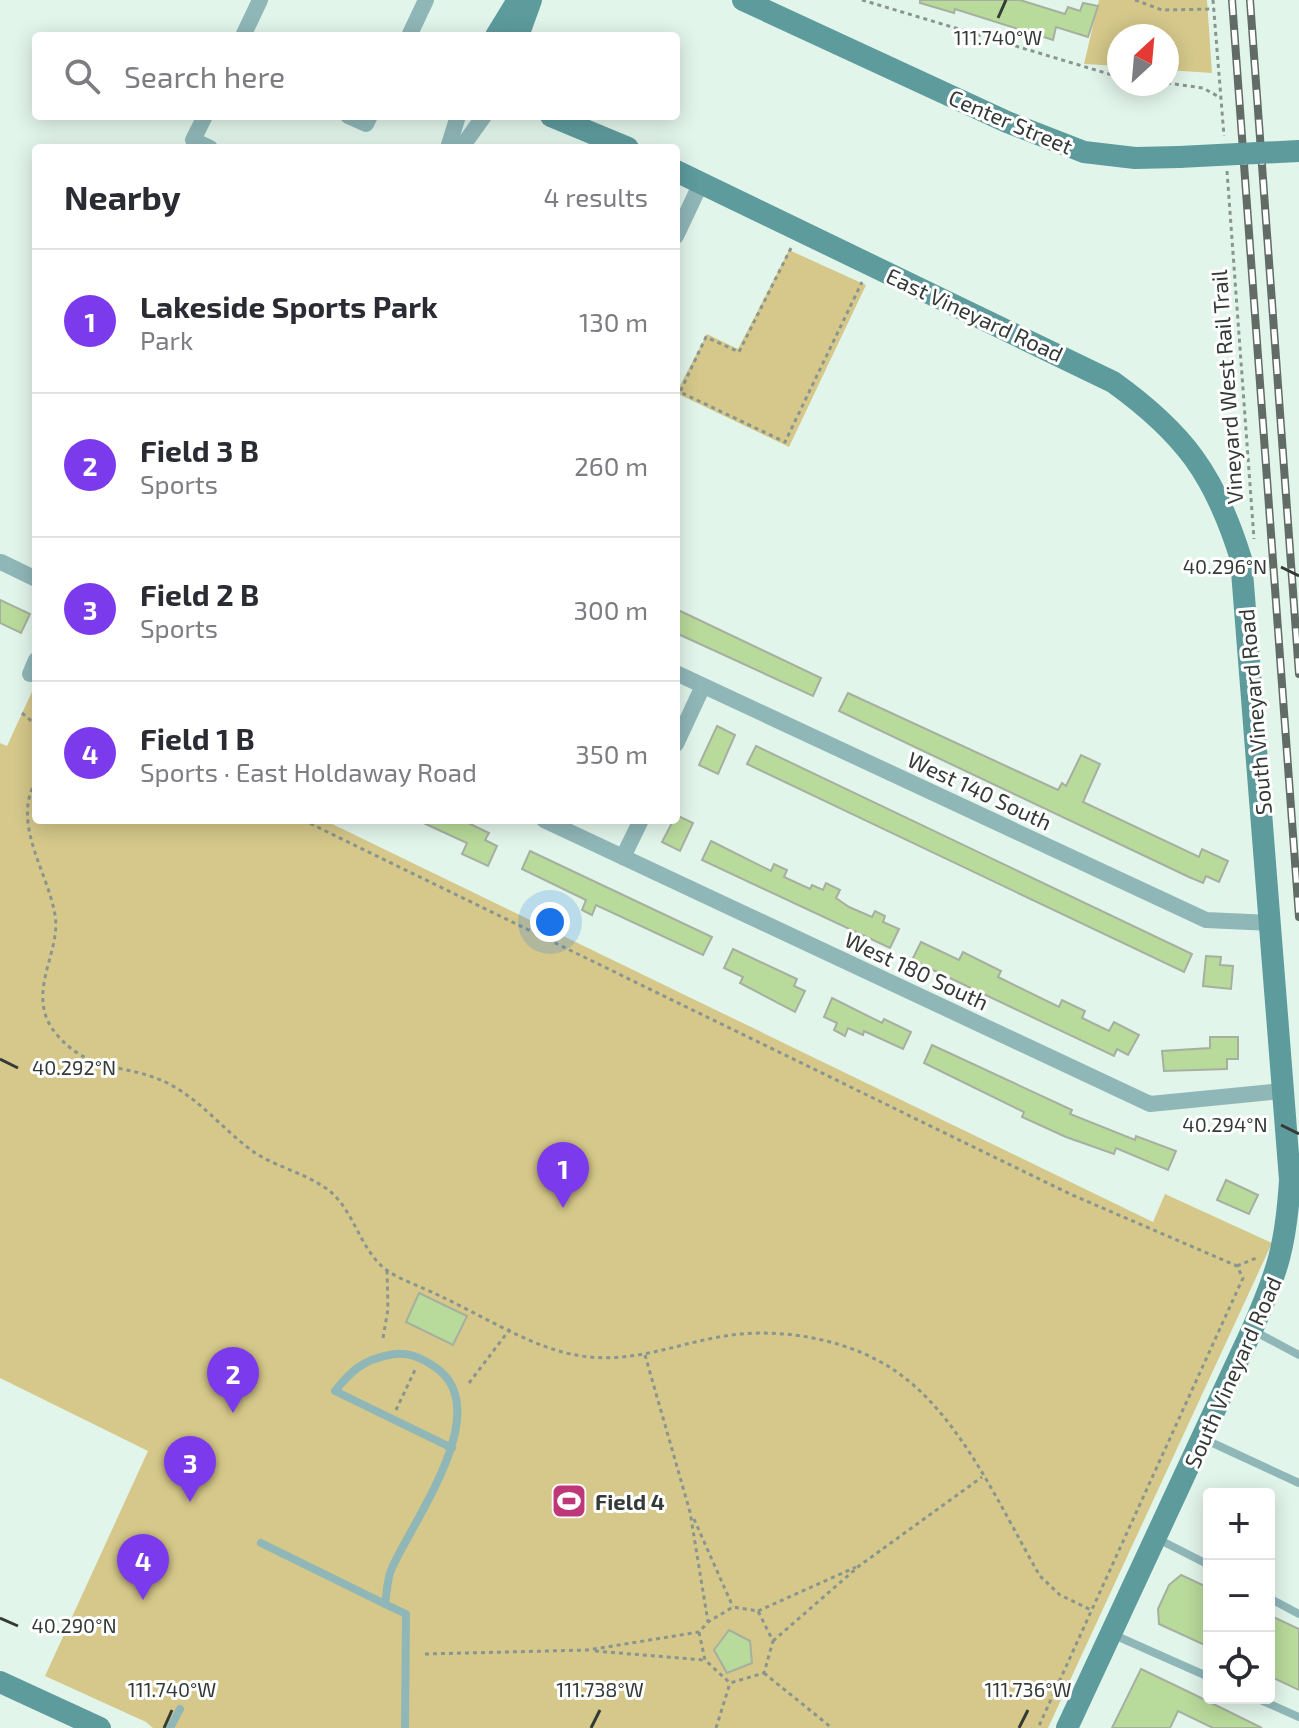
<!DOCTYPE html>
<meta charset="utf-8">
<style>
:root{--surface:#fff;--page:#f2f2f3;--text:#2b2b33;--muted:#7c7c81;--line:#e1e1e2;--accent:#7c3aed}
body{margin:0;font-family:"Exo 2",sans-serif;background:var(--page);color:var(--text)}
.controls{position:absolute;right:24px;bottom:24px;display:grid;overflow:hidden;border-radius:8px;box-shadow:0 4px 20px #0003}
.controls button{width:72px;height:72px;display:grid;place-items:center;padding:0;border:0;border-bottom:2px solid var(--line);background:var(--surface);color:var(--text);font:40px sans-serif}
.compass{position:absolute;left:1107px;top:24px;width:72px;height:72px;border-radius:50%;background:var(--surface);box-shadow:0 4px 20px #0003;rotate:26deg}
.you{position:absolute;left:550px;top:922px;width:28px;height:28px;margin:-20px;border:6px solid #fff;border-radius:50%;background:#1a73e8;box-shadow:0 0 0 12px #1a73e833}
.badge{display:grid;place-items:center;width:52px;height:52px;border-radius:50%;background:var(--accent);color:#fff;font-size:26px;font-weight:700}
.pin{position:absolute;translate:-50% -66px;filter:drop-shadow(0 2px 4px #0008)}
.pin::after{content:'';position:absolute;top:42px;width:28px;height:24px;background:inherit;clip-path:polygon(0 0,100% 0,50% 100%)}
.list{margin:0;padding:0;list-style:none}
h2{display:flex;justify-content:space-between;align-items:center;height:104px;margin:0;padding:0 32px;font-size:34px}
h2 small{font-size:26px;font-weight:400;color:var(--muted)}
.list li{display:grid;grid-template-columns:52px 1fr auto;gap:24px;align-items:center;box-sizing:border-box;height:144px;padding:0 32px;border-top:2px solid var(--line)}
.list b{display:block;font-size:30px;white-space:nowrap}
.list p{margin:0;font-size:26px;white-space:nowrap;color:var(--muted)}
.list em{font-size:26px;font-style:normal;color:var(--muted)}
.icon{flex:none;width:44px;height:44px;fill:none;stroke:currentColor;stroke-width:2;stroke-linecap:round;stroke-linejoin:round}
.map{position:relative;flex:none;width:1299px;height:1728px;overflow:hidden}
.search{position:absolute;background:var(--surface);box-shadow:0 4px 20px #0003;left:32px;top:32px;width:648px;height:88px;display:flex;align-items:center;gap:20px;box-sizing:border-box;padding:0 28px;border-radius:8px;color:var(--muted);font-size:30px}
.panel{position:absolute;background:var(--surface);box-shadow:0 4px 20px #0003;left:32px;top:144px;width:648px;height:680px;border-radius:8px}
.map>svg:first-child{display:block}
.green{fill:#d6c88a}
.building{fill:#b8da9a;stroke:#a7afa0;stroke-width:2}
.lines{fill:none;stroke-linecap:round;stroke-linejoin:round}
.path{stroke:#89968f;stroke-width:3;stroke-dasharray:4 4;stroke-linecap:butt}
.lane{stroke:#90b7b8;stroke-width:8}
.street{stroke:#90b7b8;stroke-width:16}
.secondary{stroke:#5e9b9d;stroke-width:22}
.rail-casing{stroke:#626c67;stroke-width:8}
.rail{stroke:#fff;stroke-width:5;stroke-dasharray:15;stroke-linecap:butt}
.secondary-bridge{stroke:#5e9b9d;stroke-width:22}
.ticks{fill:none;stroke:#343b37;stroke-width:3}
.labels{text-anchor:middle;dominant-baseline:central;stroke-width:6;stroke-linejoin:round;paint-order:stroke}
.street-label{font-size:22px;fill:#343b37;stroke:#fff}
.poi-label{font-size:22px;font-weight:bold;fill:#343b37;stroke:#fff;text-anchor:start}
.ticks-label{font-size:20px;text-anchor:middle;fill:#343b37;stroke:#fff;stroke-width:6;stroke-linejoin:round;paint-order:stroke}
</style>
<div class="map">
<svg width="1299" height="1728" viewBox="0 0 1299 1728">
<rect width="100%" height="100%" fill="#e2f5eb"/>
<g class="green">
<path d="M1099,0H1207L1212,73L1167,70V36H1119V66L1084,64Z"/>
<path d="M789,250L866,285L789,447L676,393L707,334L738,349Z"/>
<path d="M36,683V820H324L1153,1222L1165,1194L1272,1243L1048,1728H153L146,1722L45,1676L148,1451L0,1378V743L7,746Z"/>
</g>
<g class="building">
<path d="M920,0H1020L1065,14L1068,7L1080,11L1083,3L1098,6L1088,37L1056,27L1053,40L955,9L954,13L920,3Z"/>
<path d="M0,600L30,614L21,633L0,623Z"/>
<path d="M676,609L821,678L813,696L676,633Z"/>
<path d="M848,693L1058,790L1062,783L1066,786L1081,755L1100,764L1083,802L1199,857L1202,849L1228,861L1219,882L1206,876L1203,883L1189,877L839,711Z"/>
<path d="M717,726L735,735L718,774L699,765Z"/>
<path d="M756,746L1192,954L1184,972L747,764Z"/>
<path d="M676,815L693,823L680,851L662,842Z"/>
<path d="M417,820H462L489,833L485,840L497,846L488,866L462,854L467,843Z"/>
<path d="M711,841L771,871L774,864L787,870L784,877L810,889L812,885L823,890L826,883L840,890L836,898L849,907L872,917L875,911L885,916L883,922L899,929L890,948L702,860Z"/>
<path d="M530,851L712,937L703,955L596,905L592,915L582,910L586,900L522,869Z"/>
<path d="M921,942L959,960L963,952L1001,971L998,977L1059,1007L1062,1000L1085,1011L1082,1018L1109,1031L1114,1022L1139,1035L1128,1055L1117,1049L1114,1056L912,960Z"/>
<path d="M733,949L797,979L794,986L805,991L795,1012L740,983L743,977L724,968Z"/>
<path d="M1206,956L1221,957L1220,965L1233,966L1231,989L1203,986Z"/>
<path d="M832,998L882,1023L884,1019L911,1032L903,1049L864,1031L863,1035L848,1028L845,1036L834,1030L837,1023L824,1017Z"/>
<path d="M1210,1037H1238V1059H1227V1069L1164,1071L1162,1051L1210,1048Z"/>
<path d="M932,1045L1072,1110L1070,1114L1135,1140L1136,1136L1176,1151L1168,1170L1116,1148L1114,1154L1066,1137L1022,1117L1024,1112L924,1063Z"/>
<path d="M1226,1180L1258,1195L1249,1214L1217,1200Z"/>
<path d="M419,1293L467,1316L453,1345L406,1322Z"/>
<path d="M1181,1575L1209,1588V1647L1159,1624L1158,1609L1169,1585Z"/>
<path d="M1269,1615L1299,1629V1690L1269,1676Z"/>
<path d="M729,1630L750,1641L752,1663L727,1673L714,1650Z"/>
<path d="M1141,1669L1191,1693L1262,1728H1213L1178,1711L1170,1728H1112Z"/>
</g>
<g class="lines">
<g class="path">
<path d="M862,0L1119,77"/>
<path d="M1135,0L1162,10L1214,9"/>
<path d="M1213,0L1224,136"/>
<path d="M1167,83L1203,88L1221,98"/>
<path d="M1227,171L1254,539"/>
<path d="M791,248L739,352L706,337L680,392L785,442L862,282"/>
<path d="M22,713L36,725"/>
<path d="M36,781C11,823 48,872 55,915C62,953 22,996 58,1036C92,1075 132,1063 171,1085C201,1101 224,1130 251,1150C273,1166 302,1172 324,1187C353,1205 358,1247 385,1269C400,1280 422,1287 438,1295C479,1314 523,1342 566,1353C632,1369 678,1340 741,1334C785,1330 838,1339 877,1360C954,1399 998,1504 1040,1576L1060,1595L1091,1610"/>
<path d="M303,820L1070,1194L1237,1266L1243,1278L1038,1728"/>
<path d="M1237,1266L1259,1257"/>
<path d="M383,1338L388,1309L387,1270"/>
<path d="M645,1355L690,1512L708,1622"/>
<path d="M469,1383L510,1329"/>
<path d="M396,1410L415,1370"/>
<path d="M694,1519L733,1607"/>
<path d="M758,1611L856,1567"/>
<path d="M773,1641L859,1566L982,1477"/>
<path d="M595,1651L704,1660"/>
<path d="M425,1654L588,1650L699,1632L708,1622L733,1607L758,1611L773,1641L764,1673L730,1683L705,1660L699,1632"/>
<path d="M764,1673L832,1728"/>
<path d="M716,1728L730,1683"/>
</g>
<g class="lane">
<path d="M1254,1331L1299,1355"/>
<path d="M1204,1439L1299,1483"/>
<path d="M1156,1538L1209,1565"/>
<path d="M261,1543L385,1604"/>
<path d="M1269,1598L1299,1614"/>
<path d="M1112,1634L1209,1677"/>
<path d="M1256,1698L1299,1717"/>
<path d="M170,1728L180,1709"/>
<path d="M405,1728L406,1614L385,1604C387,1592 387,1578 392,1568C413,1520 497,1409 435,1367C420,1357 407,1351 389,1355C363,1360 351,1371 335,1391L452,1448"/>
</g>
<g class="street">
<path d="M243,36L260,0"/>
<path d="M409,36L426,0"/>
<path d="M205,116L193,140L210,148"/>
<path d="M348,116L366,124L370,116"/>
<path d="M448,148L458,116"/>
<path d="M461,148L484,116"/>
<path d="M676,236L701,183"/>
<path d="M1,562L36,579"/>
<path d="M676,673L1206,920L1271,923"/>
<path d="M30,674L36,660"/>
<path d="M676,744L703,686"/>
<path d="M544,820L1150,1104L1283,1091"/>
<path d="M623,857L641,820"/>
</g>
<g class="secondary">
<path d="M743,0L1007,122L1084,152L1135,158L1179,157"/>
<path d="M496,36L518,0"/>
<path d="M518,36L531,0"/>
<path d="M551,116L628,148"/>
<path d="M676,171L1113,382C1184,433 1215,475 1241,559L1290,1180C1286,1245 1278,1271 1252,1330L1067,1728"/>
<path d="M0,1682L100,1728"/>
</g>
<defs>
<g id="rail">
<path d="M1232,0L1299,917"/>
<path d="M1250,0L1299,674"/>
</g>
</defs>
<use href="#rail" class="rail-casing"/>
<use href="#rail" class="rail"/>
<path class="secondary-bridge" d="M1179,157L1299,151"/>
</g>
<path class="ticks" d="M998,18L1006,0M1281,567L1299,576M0,1059L18,1068M1281,1125L1299,1134M0,1618L18,1626M164,1728L172,1710M591,1728L600,1710M1019,1728L1028,1710"/>
<defs>
<symbol id="stadium-square" viewBox="-11 -11 22 22"><rect x="-9" y="-9" width="18" height="18" rx="4" fill="#be3778" stroke="#fff"/><path d="M0-5a6.5 5 0 1 0 0 10a6.5 5 0 1 0 0-10ZM-3.5-1.8h7v3.6h-7Z" fill="#fff"/></symbol>
</defs>
<g fill-rule="evenodd">
<use href="#stadium-square" x="549" y="1481" width="40" height="40"/>
</g>
<g class="labels">
<g class="street-label">
<text transform="translate(1011 121) rotate(23)">Center Street</text>
<text transform="translate(975 314) rotate(25)">East Vineyard Road</text>
<text transform="translate(1226 387) rotate(-94)">Vineyard West Rail Trail</text>
<text transform="translate(1254 712) rotate(-95)">South Vineyard Road</text>
<text transform="translate(980 790) rotate(25)">West 140 South</text>
<text transform="translate(917 970) rotate(25)">West 180 South</text>
<text transform="translate(1232 1372) rotate(-66)">South Vineyard Road</text>
</g>
<g class="poi-label">
<text x="595" y="1501">Field 4</text>
</g>
</g>
<g class="ticks-label">
<text x="998" y="45">111.740°W</text>
<text x="1225" y="574">40.296°N</text>
<text x="74" y="1075">40.292°N</text>
<text x="1225" y="1132">40.294°N</text>
<text x="74" y="1633">40.290°N</text>
<text x="172" y="1697">111.740°W</text>
<text x="600" y="1697">111.738°W</text>
<text x="1028" y="1697">111.736°W</text>
</g>
</svg>
<div class="controls">
<button>+</button>
<button>−</button>
<button><svg class="icon" aria-label="locate" viewBox="0 0 24 24"><circle cx="12" cy="12" r="6"/><path d="M12 2v4M12 18v4M2 12h4M18 12h4"/></svg></button>
</div>
<svg class="compass" viewBox="-18 -18 36 36"><path d="M0-13l5 13h-10z" fill="#e53935"/><path d="M0 13l5-13h-10z" fill="#7c7c81"/></svg>
<div class="you"></div>
<div class="pin badge" style="left:563px;top:1208px">1</div>
<div class="pin badge" style="left:233px;top:1413px">2</div>
<div class="pin badge" style="left:190px;top:1502px">3</div>
<div class="pin badge" style="left:143px;top:1600px">4</div>
<div class="search"><svg class="icon" aria-label="search" viewBox="0 0 24 24"><circle cx="10" cy="10" r="6"/><path d="M15 15l6 6"/></svg>Search here</div>
<section class="panel">
<h2>Nearby<small>4 results</small></h2>
<ul class="list">
<li><span class="badge">1</span><div><b>Lakeside Sports Park</b><p>Park</p></div><em>130 m</em></li>
<li><span class="badge">2</span><div><b>Field 3 B</b><p>Sports</p></div><em>260 m</em></li>
<li><span class="badge">3</span><div><b>Field 2 B</b><p>Sports</p></div><em>300 m</em></li>
<li><span class="badge">4</span><div><b>Field 1 B</b><p>Sports · East Holdaway Road</p></div><em>350 m</em></li>
</ul>
</section>
</div>
